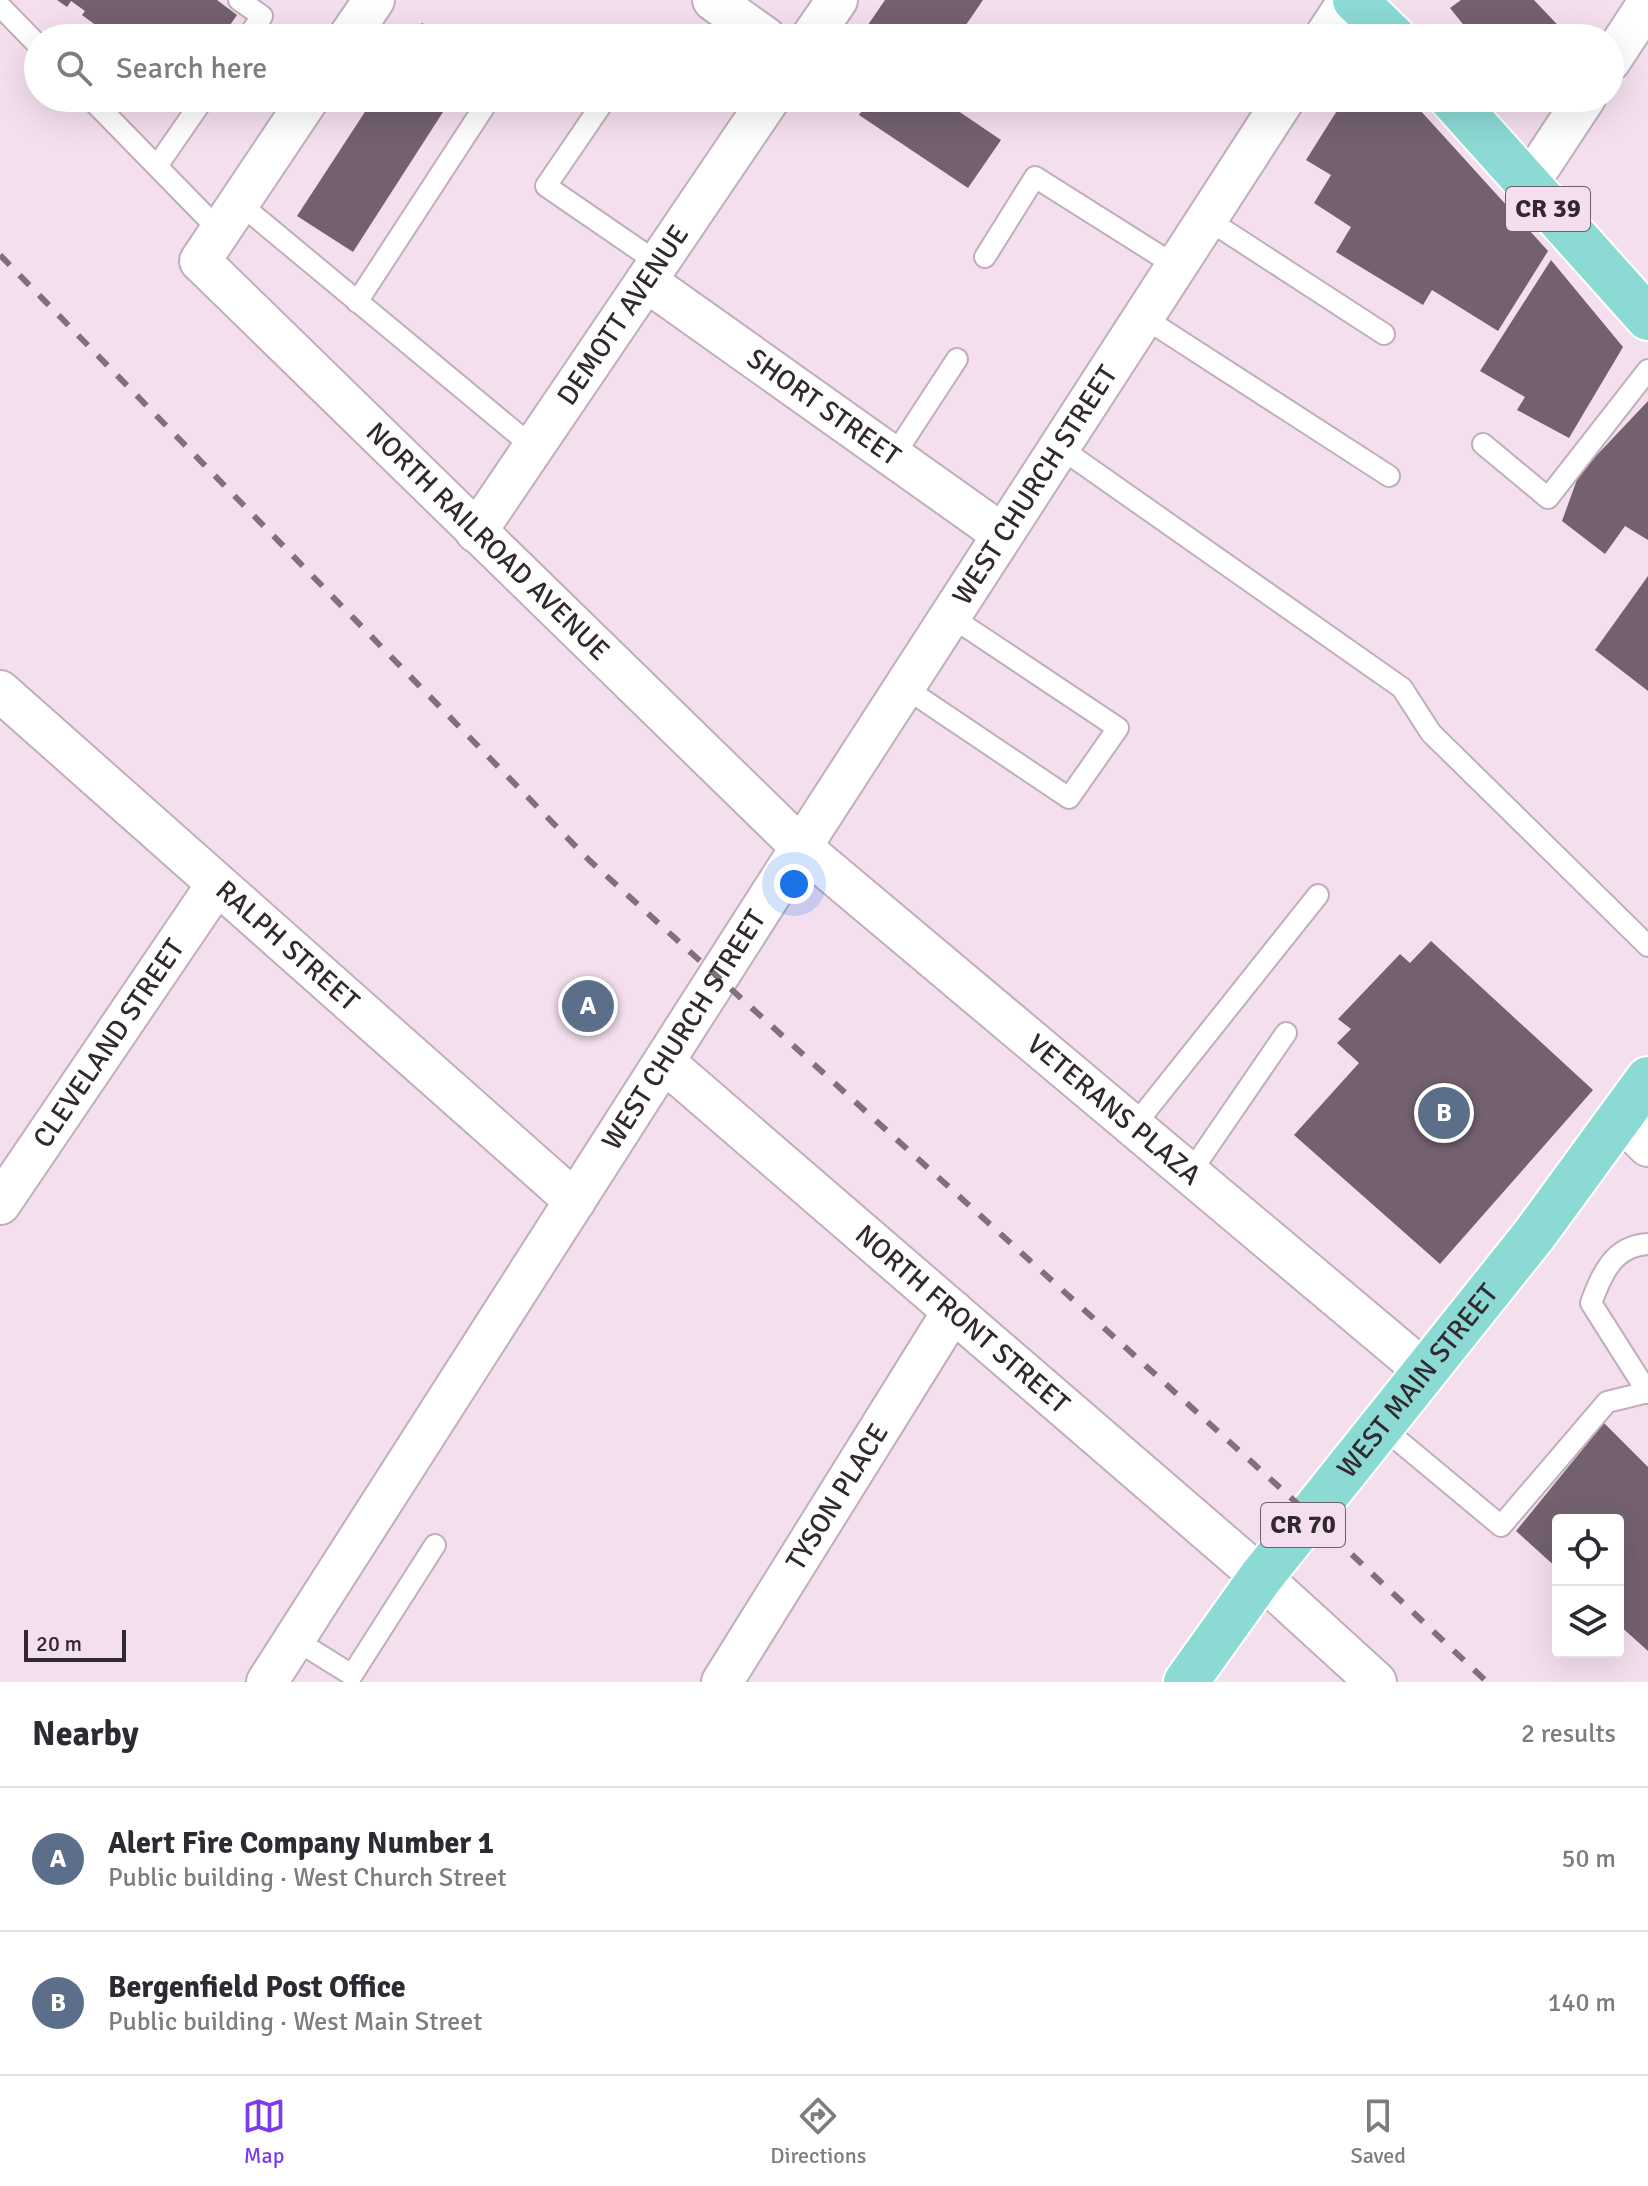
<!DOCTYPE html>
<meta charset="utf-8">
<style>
:root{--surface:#fff;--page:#f7f7f7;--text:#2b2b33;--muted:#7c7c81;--line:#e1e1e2;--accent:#7c3aed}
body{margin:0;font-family:Signika,sans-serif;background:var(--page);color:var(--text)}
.controls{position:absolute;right:24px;bottom:24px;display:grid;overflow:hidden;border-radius:8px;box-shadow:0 8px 32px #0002}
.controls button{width:72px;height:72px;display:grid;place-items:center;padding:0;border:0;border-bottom:2px solid var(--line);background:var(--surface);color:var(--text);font:40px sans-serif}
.scale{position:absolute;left:24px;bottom:20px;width:102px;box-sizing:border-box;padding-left:8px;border:4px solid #31292f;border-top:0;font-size:22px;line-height:28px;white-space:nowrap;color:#31292f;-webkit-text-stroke:6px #f4dfef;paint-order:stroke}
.you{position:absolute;left:794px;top:884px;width:28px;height:28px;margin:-20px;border:6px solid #fff;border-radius:50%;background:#1a73e8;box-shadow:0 0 0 12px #1a73e833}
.badge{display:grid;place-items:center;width:52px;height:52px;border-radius:50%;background:var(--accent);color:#fff;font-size:26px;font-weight:700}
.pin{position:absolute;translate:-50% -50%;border:4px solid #fff;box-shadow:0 2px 8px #0006}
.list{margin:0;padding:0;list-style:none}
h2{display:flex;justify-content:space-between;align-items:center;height:104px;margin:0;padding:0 32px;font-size:34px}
h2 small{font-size:26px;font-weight:400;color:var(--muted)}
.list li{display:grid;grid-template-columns:52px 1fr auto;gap:24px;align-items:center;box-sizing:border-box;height:144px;padding:0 32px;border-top:2px solid var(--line)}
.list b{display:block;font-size:30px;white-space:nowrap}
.list p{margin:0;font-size:26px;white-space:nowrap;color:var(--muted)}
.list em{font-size:26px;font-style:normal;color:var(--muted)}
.icon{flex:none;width:44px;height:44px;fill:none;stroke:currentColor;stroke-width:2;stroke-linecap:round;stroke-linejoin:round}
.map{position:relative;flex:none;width:1648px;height:1682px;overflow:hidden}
.search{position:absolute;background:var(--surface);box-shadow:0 8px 32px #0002;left:24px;right:24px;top:24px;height:88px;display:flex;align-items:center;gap:20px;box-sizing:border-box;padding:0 28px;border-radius:44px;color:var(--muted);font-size:30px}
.sheet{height:392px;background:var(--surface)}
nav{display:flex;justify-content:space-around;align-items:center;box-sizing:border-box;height:112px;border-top:2px solid var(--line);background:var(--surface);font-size:22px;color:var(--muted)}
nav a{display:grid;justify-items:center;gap:4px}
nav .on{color:var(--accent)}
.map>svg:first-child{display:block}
.building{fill:#73616f}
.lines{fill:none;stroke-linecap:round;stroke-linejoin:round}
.service-casing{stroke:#c1aebd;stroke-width:24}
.minor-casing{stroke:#c1aebd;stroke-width:44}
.primary-casing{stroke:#fff;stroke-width:48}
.service{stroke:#fff;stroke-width:20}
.minor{stroke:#fff;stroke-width:40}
.primary{stroke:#8bdad4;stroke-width:44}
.rail{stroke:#7f717b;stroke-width:6;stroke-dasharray:14 14;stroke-linecap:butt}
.labels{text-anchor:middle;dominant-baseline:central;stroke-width:8;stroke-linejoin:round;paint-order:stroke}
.shield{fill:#f4dfef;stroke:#6c6069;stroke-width:2}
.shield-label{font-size:26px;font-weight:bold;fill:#31292f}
.street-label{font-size:28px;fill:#31292f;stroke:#f4dfef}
</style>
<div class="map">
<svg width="1648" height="1682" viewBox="0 0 1648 1682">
<rect width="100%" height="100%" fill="#f4dfef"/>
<g class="building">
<path d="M57,0H217L237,15L221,38H113L82,15L85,11L71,1L67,7Z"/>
<path d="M885,0H983L957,38H859Z"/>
<path d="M1461,0H1534L1570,38H1474L1450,8Z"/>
<path d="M422,23L446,38H412Z"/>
<path d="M374,98H452L353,252L297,216Z"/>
<path d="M870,98H939L1001,140L968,188L859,115Z"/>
<path d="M1345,98H1409L1548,251L1498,331L1432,290L1423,305L1336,252L1351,227L1314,203L1331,175L1306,160Z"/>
<path d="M1551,260L1623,347L1569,438L1517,410L1525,397L1480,371Z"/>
<path d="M1648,401V540L1625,526L1605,554L1562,521L1579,474Z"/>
<path d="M1648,576V691L1595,650Z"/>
<path d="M1431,941L1593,1090L1440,1264L1294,1135L1359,1063L1337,1043L1351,1029L1338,1019L1400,954L1410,963Z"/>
<path d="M1604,1423L1648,1467V1651L1618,1624V1520H1558V1569L1516,1531Z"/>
</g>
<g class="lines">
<defs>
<g id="service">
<path d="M239,0L262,16L247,38"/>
<path d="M0,6L38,45"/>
<path d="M90,98L220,231"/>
<path d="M606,98L546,186L658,263"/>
<path d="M157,166L204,98"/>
<path d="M239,203L533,447"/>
<path d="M1207,219L1384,334"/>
<path d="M985,257L1035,177L1176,266"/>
<path d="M357,302L490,98"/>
<path d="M1143,317L1389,476"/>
<path d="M1483,444L1548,498L1648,370"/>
<path d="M1059,447L1402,688L1431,733L1648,946"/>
<path d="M893,457L957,359"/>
<path d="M904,687L1069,798L1118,728L950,616"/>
<path d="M1134,1126L1318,895"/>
<path d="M1190,1173L1286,1033"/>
<path d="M1648,1244C1613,1246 1602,1274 1591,1303L1648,1393"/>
<path d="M1382,1427L1501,1526L1607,1402L1648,1392"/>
<path d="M294,1639L352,1675L435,1545"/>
</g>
<g id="minor">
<path d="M713,0L766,38"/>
<path d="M348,38L374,0"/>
<path d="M811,38L837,0"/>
<path d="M1324,38L1349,0"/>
<path d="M1610,61L1648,3"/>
<path id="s1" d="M309,98L200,261L801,847L1426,1372"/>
<path d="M1527,186L1585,98"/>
<path id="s2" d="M646,281L1002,534"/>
<path id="s3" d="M476,532L770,98"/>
<path id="s4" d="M0,691L575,1201"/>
<path id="s5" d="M664,1062L1261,1577L1376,1682"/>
<path d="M1620,1118L1648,1146"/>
<path id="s6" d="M0,1204L217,884"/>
<path id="s7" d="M267,1682L801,847L1285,98"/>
<path id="s8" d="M722,1682L953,1311"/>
</g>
<g id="primary">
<path d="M1355,0L1394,38"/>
<path d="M1451,98L1648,318"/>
<path id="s9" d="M1186,1682L1261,1577L1534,1235L1648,1079"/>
</g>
</defs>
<use href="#service" class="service-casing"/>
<use href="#minor" class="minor-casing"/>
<use href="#primary" class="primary-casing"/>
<use href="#service" class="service"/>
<use href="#minor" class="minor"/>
<use href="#primary" class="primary"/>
<path class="rail" d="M0,255L589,860L1310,1515L1487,1682"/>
</g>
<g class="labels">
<g class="shield">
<rect x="1506" y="187" width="84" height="44" rx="6"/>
<rect x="1261" y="1503" width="84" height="44" rx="6"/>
</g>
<g class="shield-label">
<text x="1548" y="209">CR 39</text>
<text x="1303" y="1525">CR 70</text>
</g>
<g class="street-label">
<text stroke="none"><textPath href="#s3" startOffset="262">DEMOTT AVENUE</textPath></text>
<text stroke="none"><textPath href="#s2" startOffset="218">SHORT STREET</textPath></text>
<text stroke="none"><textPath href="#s7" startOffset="1422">WEST CHURCH STREET</textPath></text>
<text stroke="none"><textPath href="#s1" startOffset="598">NORTH RAILROAD AVENUE</textPath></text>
<text stroke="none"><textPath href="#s4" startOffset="384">RALPH STREET</textPath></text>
<text stroke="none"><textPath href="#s7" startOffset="774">WEST CHURCH STREET</textPath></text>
<text stroke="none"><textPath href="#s6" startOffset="194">CLEVELAND STREET</textPath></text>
<text stroke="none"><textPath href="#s1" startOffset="1444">VETERANS PLAZA</textPath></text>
<text stroke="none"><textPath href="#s5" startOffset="394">NORTH FRONT STREET</textPath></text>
<text stroke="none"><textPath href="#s9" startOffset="380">WEST MAIN STREET</textPath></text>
<text stroke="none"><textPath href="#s8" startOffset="218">TYSON PLACE</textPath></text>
</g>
</g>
</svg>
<div class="controls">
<button><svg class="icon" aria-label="locate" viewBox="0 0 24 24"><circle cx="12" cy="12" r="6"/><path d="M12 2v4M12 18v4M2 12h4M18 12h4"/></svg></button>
<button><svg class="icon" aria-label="layers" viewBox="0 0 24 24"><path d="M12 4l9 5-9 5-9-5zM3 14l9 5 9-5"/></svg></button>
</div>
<div class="scale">20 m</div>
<div class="you"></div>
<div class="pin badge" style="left:588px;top:1006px;background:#5c6f8a">A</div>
<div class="pin badge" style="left:1444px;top:1113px;background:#5c6f8a">B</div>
<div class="search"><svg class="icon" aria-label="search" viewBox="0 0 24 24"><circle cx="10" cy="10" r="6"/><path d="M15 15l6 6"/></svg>Search here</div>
</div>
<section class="sheet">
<h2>Nearby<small>2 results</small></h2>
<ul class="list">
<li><span class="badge" style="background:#5c6f8a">A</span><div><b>Alert Fire Company Number 1</b><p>Public building · West Church Street</p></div><em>50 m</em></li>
<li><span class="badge" style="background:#5c6f8a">B</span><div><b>Bergenfield Post Office</b><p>Public building · West Main Street</p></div><em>140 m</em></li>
</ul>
</section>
<nav>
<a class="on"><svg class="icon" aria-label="map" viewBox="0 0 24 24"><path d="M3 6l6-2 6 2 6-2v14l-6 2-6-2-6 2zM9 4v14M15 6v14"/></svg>Map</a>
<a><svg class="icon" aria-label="directions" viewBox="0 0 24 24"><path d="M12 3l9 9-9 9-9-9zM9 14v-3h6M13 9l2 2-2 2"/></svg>Directions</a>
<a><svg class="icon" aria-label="saved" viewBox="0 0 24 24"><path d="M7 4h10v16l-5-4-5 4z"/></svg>Saved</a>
</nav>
